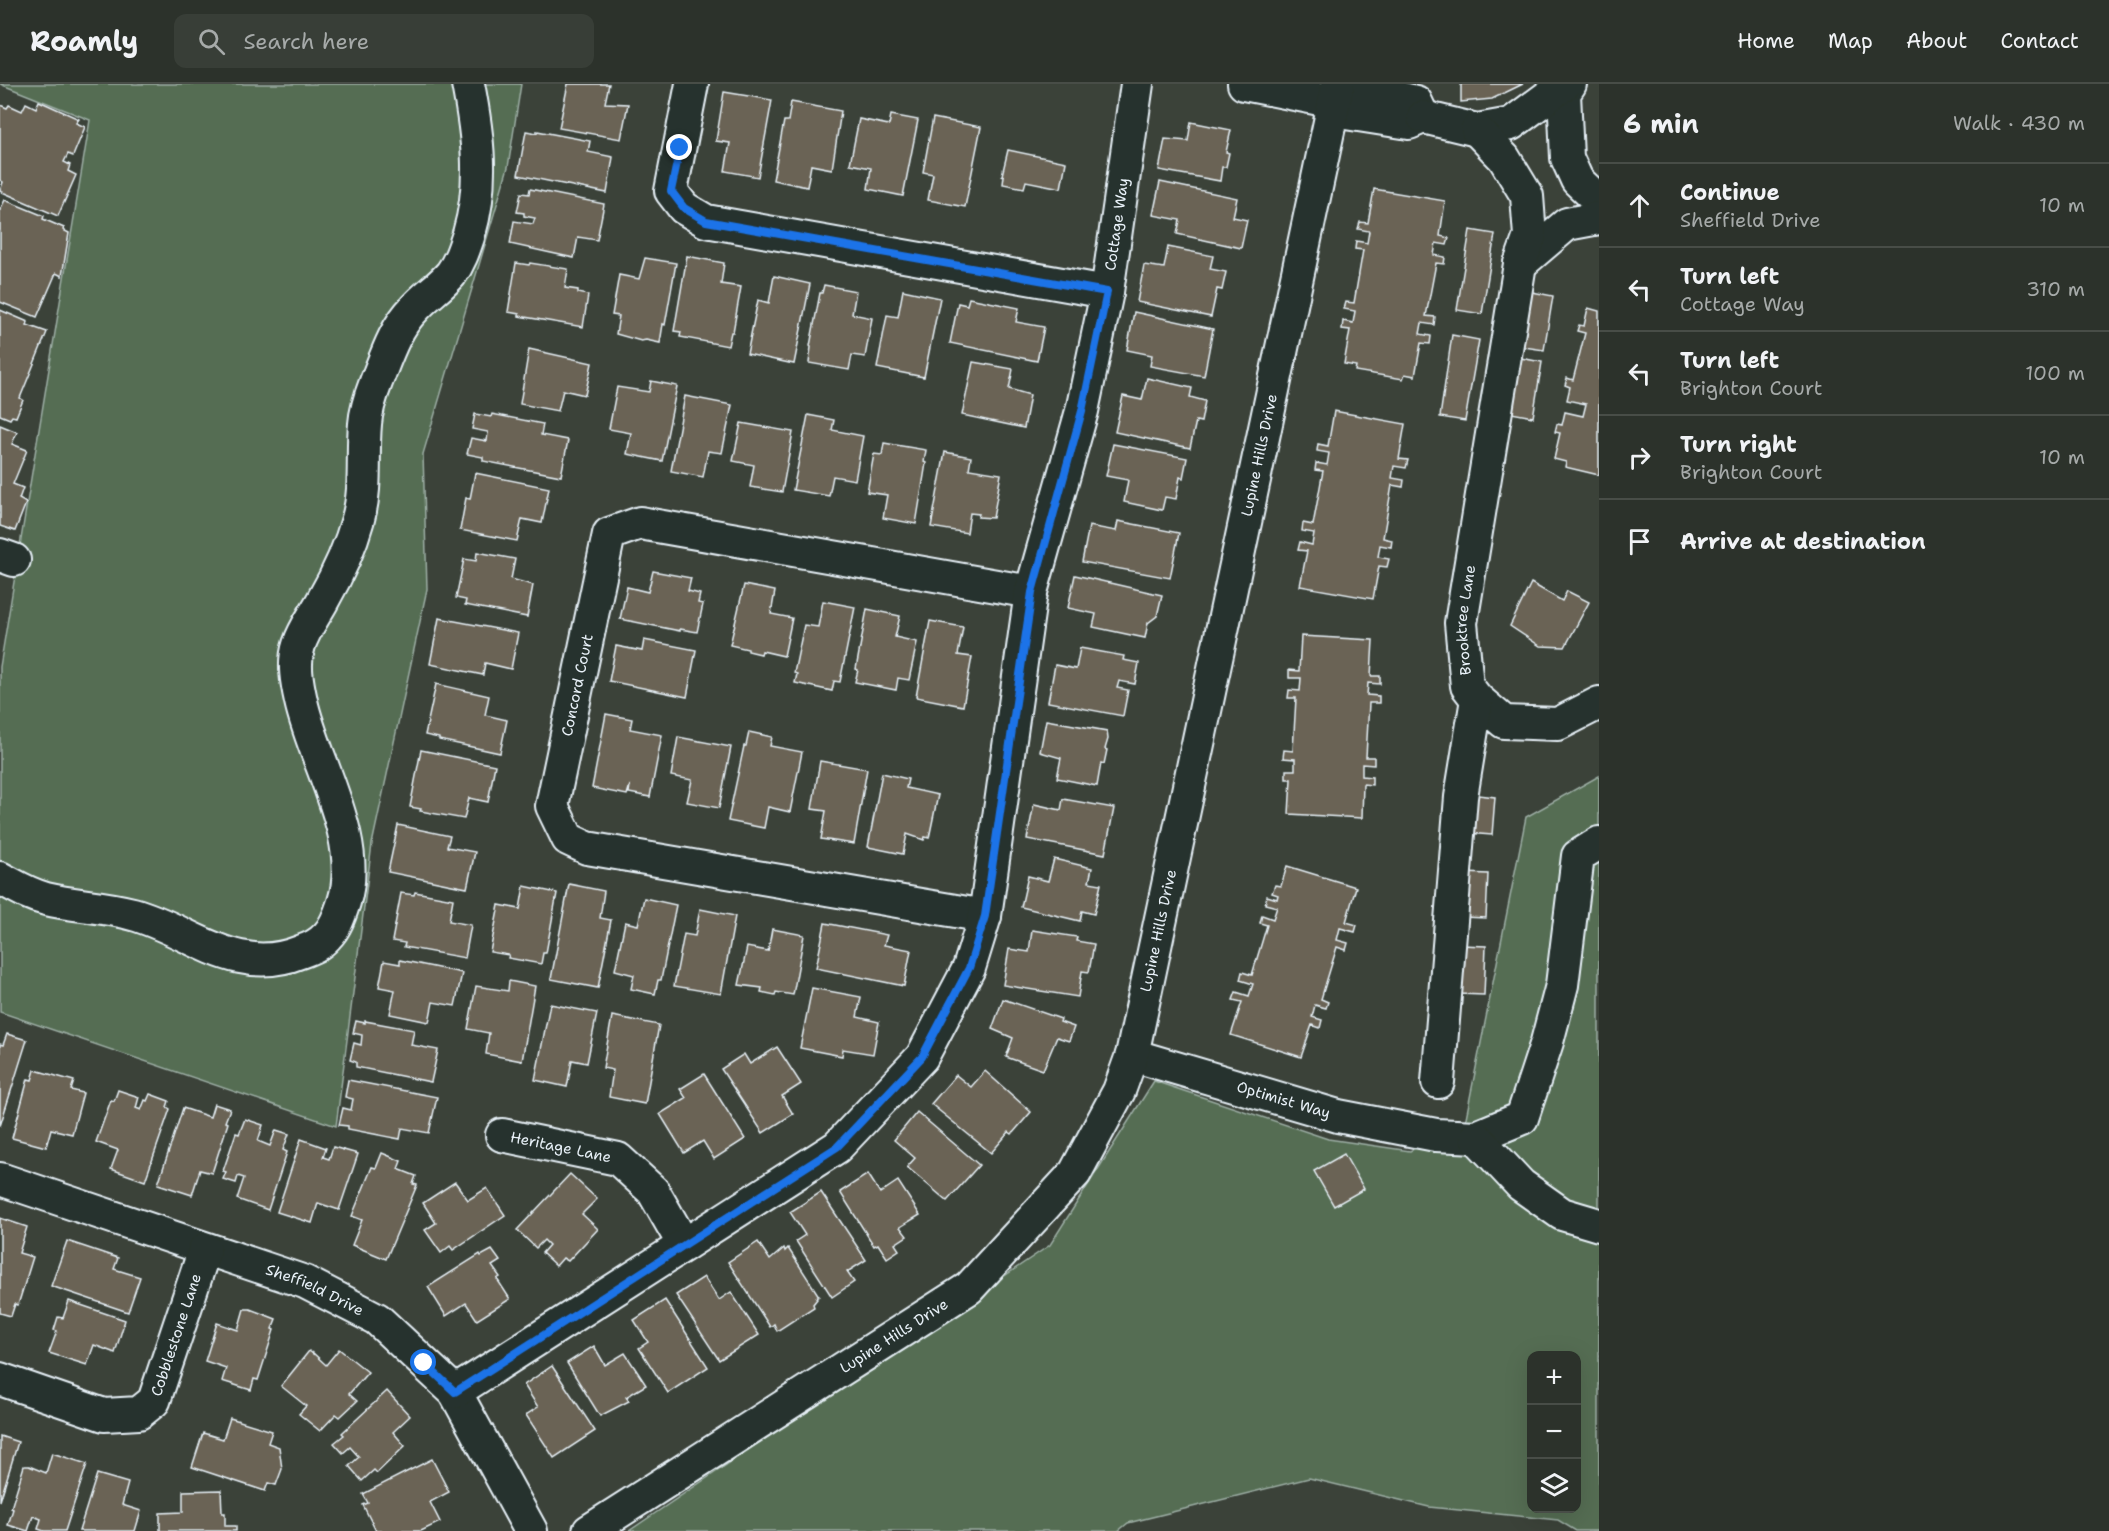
<!DOCTYPE html>
<meta charset="utf-8">
<style>
:root{--surface:#2c322b;--page:#383e37;--text:#f1f3f6;--muted:#a6aaa9;--line:#484d47}
body{margin:0;font-family:"Shantell Sans",sans-serif;background:var(--page);color:var(--text)}
.controls{position:absolute;right:18px;bottom:18px;display:grid;overflow:hidden;border-radius:12px;box-shadow:0 6px 24px #0002}
.controls button{width:54px;height:54px;display:grid;place-items:center;padding:0;border:0;border-bottom:2px solid var(--line);background:var(--surface);color:var(--text);font:30px sans-serif}
.stop{position:absolute;width:18px;height:18px;margin:-14px;border:4px solid #1a73e8;border-radius:50%;background:#fff}
.stop.end{background:#1a73e8;border-color:#fff;box-shadow:0 2px 6px #0008}
.list{margin:0;padding:0;list-style:none}
h2{display:flex;justify-content:space-between;align-items:center;height:78px;margin:0;padding:0 24px;font-size:26px}
h2 small{font-size:20px;font-weight:400;color:var(--muted)}
.list li{display:grid;grid-template-columns:39px 1fr auto;gap:18px;align-items:center;box-sizing:border-box;height:84px;padding:0 24px;border-top:2px solid var(--line)}
.list b{display:block;font-size:22px;white-space:nowrap}
.list p{margin:0;font-size:20px;white-space:nowrap;color:var(--muted)}
.list em{font-size:20px;font-style:normal;color:var(--muted)}
.icon{flex:none;width:33px;height:33px;fill:none;stroke:currentColor;stroke-width:2;stroke-linecap:round;stroke-linejoin:round}
.map{position:relative;flex:none;width:1599px;height:1447px;overflow:hidden}
header{display:flex;align-items:center;gap:36px;box-sizing:border-box;height:84px;padding:0 30px;background:var(--surface);border-bottom:2px solid var(--line)}
header strong{font-size:28px}
nav{display:flex;gap:33px;margin-inline-start:auto;font-size:21px}
.search{width:420px;height:54px;background:var(--page);display:flex;align-items:center;gap:15px;box-sizing:border-box;padding:0 21px;border-radius:12px;color:var(--muted);font-size:22px}
main{display:flex}
aside{flex:1;background:var(--surface)}
.map>svg:first-child{display:block}
.green{fill:#546d53;stroke:#9eafa6;stroke-width:1.5;fill-rule:evenodd}
.building{fill:#6b6454;stroke:#e8f1f8;stroke-width:1.5}
.lines{fill:none;stroke-linecap:round;stroke-linejoin:round}
.minor-casing{stroke:#e8f1f8;stroke-width:36}
.minor{stroke:#26332d;stroke-width:32}
.route{stroke:#1a73e8;stroke-width:8}
.labels{text-anchor:middle;dominant-baseline:central;stroke-width:6;stroke-linejoin:round;paint-order:stroke}
.street-label{font-size:15px;fill:#e8f1f8;stroke:#26332d}
</style>
<header>
<strong>Roamly</strong>
<div class="search"><svg class="icon" aria-label="search" viewBox="0 0 24 24"><circle cx="10" cy="10" r="6"/><path d="M15 15l6 6"/></svg>Search here</div>
<nav><a>Home</a><a>Map</a><a>About</a><a>Contact</a></nav>
</header>
<main>
<div class="map">
<svg width="1599" height="1447" viewBox="0 0 1599 1447">
<rect width="100%" height="100%" fill="#3b4239"/>
<filter id="ink" filterUnits="userSpaceOnUse"><feTurbulence type="fractalNoise" baseFrequency=".0167" numOctaves="2"/><feDisplacementMap in="SourceGraphic" scale="12" xChannelSelector="R" yChannelSelector="G"/><feConvolveMatrix kernelMatrix="1 2 1 2 8 2 1 2 1" color-interpolation-filters="sRGB"/></filter>
<g filter="url(#ink)">
<g class="green">
<path d="M0,0H521L508,83L423,370L427,505L372,760L336,1042L0,928V583L90,36Z"/>
<path d="M1599,692V1447H1576L1558,1436L1429,1423L1309,1394L1128,1439L1118,1447H629L1050,1161L1154,997L1328,1055L1410,1067L1465,1039L1526,733ZM1532,1272H1576V1424H1532Z"/>
</g>
<g class="building">
<path d="M568,0H609L605,19L628,20L621,55L559,44Z"/>
<path d="M1461,0H1523L1492,15L1461,18Z"/>
<path d="M724,8L772,16L758,93L725,87L730,59L716,57Z"/>
<path d="M39,17L79,35L76,39L85,43L73,72L68,70L64,78L70,81L68,87L76,91L58,132L0,107L3,98L0,96V21L7,24L9,21L22,27L26,19L36,24Z"/>
<path d="M791,18L841,27L832,85L811,81L807,103L773,96L784,37H788Z"/>
<path d="M891,31L918,36L903,112L868,105L871,84L850,80L859,35L889,41Z"/>
<path d="M933,34L981,43L965,123L928,116L933,90L923,88Z"/>
<path d="M1191,38L1231,46L1226,68L1229,69L1226,83H1222L1220,97L1159,86L1165,55L1188,57Z"/>
<path d="M526,47L537,49V47L590,57L588,68L613,73L607,109L518,91Z"/>
<path d="M1008,66L1066,78L1061,104L1026,97L1024,104L1003,100L1004,92L1002,91Z"/>
<path d="M1160,98L1237,114L1233,133L1247,136L1241,164L1177,150L1180,136L1153,131Z"/>
<path d="M530,105L604,120L597,156L578,153L574,174L510,160L514,137L533,140L535,134L524,132V129L517,128L521,109L529,110Z"/>
<path d="M1374,105L1445,117L1440,152L1449,154L1447,161L1436,159L1434,171L1445,173L1444,180L1436,179L1426,232L1435,233L1434,241L1422,239L1420,250L1431,252L1430,260L1421,259L1415,292L1405,290L1403,295L1355,287L1356,282L1344,280L1350,246L1342,245L1343,237L1353,239L1355,227L1344,225L1346,218L1354,219L1363,166L1355,165L1356,157L1367,159L1369,147L1358,145L1360,138L1368,139Z"/>
<path d="M5,116L44,132L43,135L64,144L63,146L69,149L62,192L56,189L37,233L0,218V126Z"/>
<path d="M1470,146L1495,150L1482,230L1457,226Z"/>
<path d="M1168,163L1213,172L1210,185L1226,188L1222,206L1217,205L1211,233L1137,218L1144,181L1164,184Z"/>
<path d="M687,172L724,179L721,200L741,203L733,248H731L728,262L680,253L681,248L674,247Z"/>
<path d="M645,174L676,179L665,241L663,240L660,259L646,256L641,257L616,250L619,232L612,231L619,191L639,195Z"/>
<path d="M516,179L529,181L530,179L568,185L565,204L578,206V209L588,211L583,243L519,232V230L508,228Z"/>
<path d="M774,192L810,200L794,280L747,270L758,216L769,219Z"/>
<path d="M824,201L856,207L852,230L872,234L865,273L852,271L849,286L809,279L811,263L810,262L820,209H822Z"/>
<path d="M903,206L940,214L924,293L877,284L887,231L898,233Z"/>
<path d="M1527,207L1553,212L1544,266L1517,262Z"/>
<path d="M969,214L1019,224L1016,238L1044,243L1037,277L950,259L958,219L967,221Z"/>
<path d="M1588,224L1599,227V391L1565,383L1566,378L1554,375L1560,349L1555,348L1557,340L1562,341L1565,328L1583,332L1586,320L1567,316L1570,303L1565,301L1567,294L1573,296L1585,249L1577,247L1579,241L1584,242Z"/>
<path d="M0,226L28,238L27,241L47,248L20,314L23,316L16,333L12,332L10,335L0,331Z"/>
<path d="M1134,228L1213,245L1204,292L1150,282L1152,271L1127,266Z"/>
<path d="M1452,251L1479,256L1465,337L1440,333Z"/>
<path d="M529,265L592,279L585,311L563,306L558,327L520,320Z"/>
<path d="M1515,273L1542,278L1533,333L1506,328Z"/>
<path d="M973,278L1013,285L1009,305L1030,311L1024,344L962,331Z"/>
<path d="M1147,294L1192,304L1190,313L1205,317L1201,338L1196,337L1190,364L1115,348L1123,312L1142,316Z"/>
<path d="M651,297L677,302L662,377L627,370L631,349L609,345L617,303L649,308Z"/>
<path d="M685,312L732,321L722,369L708,367L703,393L671,387Z"/>
<path d="M1334,327L1405,340L1399,375L1408,376L1406,384L1394,382L1392,394L1404,396L1403,403L1392,401L1383,454L1392,456L1391,463L1380,461L1378,473L1389,475L1387,483L1379,482L1373,515L1300,502L1307,467L1298,466L1300,458L1312,461L1314,449L1302,447L1303,439L1313,441L1323,387L1315,386L1316,379L1327,381L1329,369L1317,367L1318,360L1328,362Z"/>
<path d="M475,330L491,333L492,330L543,340L541,351L568,356L561,392L483,377V373L467,370L471,354L487,357L488,348L472,345Z"/>
<path d="M808,331L834,336L832,346L863,352L855,396L833,392L829,412L793,406Z"/>
<path d="M741,339L793,348L782,408L750,403L754,381L733,377Z"/>
<path d="M0,341L17,348L12,360L27,366L13,400L23,404L19,415L26,419L15,447L0,442Z"/>
<path d="M884,359L926,366L924,378L926,379L916,440L883,434L887,411L867,408L874,370L882,371Z"/>
<path d="M1113,360L1187,374L1183,394L1180,393L1176,415L1165,413L1162,426L1124,418L1128,396L1106,392Z"/>
<path d="M945,368L971,373L969,385L1001,390L993,434L978,433L979,430L970,429L967,449L931,443Z"/>
<path d="M475,389L549,404L542,439L522,435L517,457L460,446L466,414L470,415Z"/>
<path d="M1118,437L1179,449L1170,494L1082,478L1089,442L1116,447Z"/>
<path d="M477,468L515,475L511,495L533,501L527,533L465,521L466,516L456,514L464,475L476,477Z"/>
<path d="M653,487L691,494L688,507L700,510L698,519L703,520L697,548L680,545V547L620,535L627,503L648,508Z"/>
<path d="M1075,491L1162,511L1157,532L1148,539L1145,554L1093,543L1096,530L1068,524Z"/>
<path d="M1531,499L1562,517L1567,507L1589,518L1565,563L1540,562L1510,542Z"/>
<path d="M744,501L775,507L771,530L792,534L784,572L762,567L761,570L748,567V565L730,561Z"/>
<path d="M823,517L855,523L840,598L834,597L832,607L795,599L797,590L794,589L804,541L818,543Z"/>
<path d="M867,525L900,532L895,553L917,558L909,596L898,594L896,606L855,598L858,586L856,585Z"/>
<path d="M439,534L518,549L511,585L485,579L483,591L430,580Z"/>
<path d="M930,537L963,543L958,571L972,573L963,622L916,613Z"/>
<path d="M1301,552L1373,556L1371,592H1380V600L1368,599L1367,611L1379,612V619H1369L1366,673H1374V681L1362,680V692L1372,693V701L1363,700L1362,734L1289,730L1291,695H1286V686H1295V675L1283,674L1284,666L1293,667L1296,614H1288L1289,606L1300,607L1301,594H1289V586L1299,587Z"/>
<path d="M644,556L696,566L687,613L609,597L616,562L642,567Z"/>
<path d="M1080,564L1124,572L1123,576L1139,579L1135,600L1119,597L1117,604L1128,606L1123,632L1048,618L1055,581L1076,585Z"/>
<path d="M436,600L489,612L485,631L507,636L500,669L439,656V654L425,651Z"/>
<path d="M606,630L632,635L630,645L662,651L650,713L629,709L630,701L627,711L592,704Z"/>
<path d="M1046,636L1107,647L1108,655L1105,665L1107,666L1104,680L1101,679L1097,702L1057,694L1061,674L1040,668Z"/>
<path d="M749,648L772,653L770,662L802,668L790,728L768,723L764,744L728,737L744,662H746Z"/>
<path d="M678,653L731,663L719,724L687,718L692,696L671,692Z"/>
<path d="M421,666L495,681L488,718L469,714L464,735L420,727L421,725L410,723Z"/>
<path d="M820,677L867,685L854,760L821,755L826,727L812,725Z"/>
<path d="M882,689L908,695L906,704L938,711L929,754L925,753L924,756L907,750L903,770L868,763Z"/>
<path d="M1470,710L1495,713L1492,751L1467,749Z"/>
<path d="M1063,715L1114,724L1105,770L1027,755L1034,720L1061,726Z"/>
<path d="M398,741L450,752L447,763L475,768L467,804L388,788Z"/>
<path d="M1054,775L1092,784L1089,798L1101,800L1094,830L1082,827L1080,837L1021,823L1028,792L1048,797Z"/>
<path d="M1287,782L1356,803L1346,838L1357,841L1355,848L1340,844L1337,856L1348,859L1346,866L1337,863L1321,915L1328,918L1326,924L1315,921L1312,933L1322,936L1320,944L1312,941L1301,973L1231,951L1242,918L1233,916L1236,908L1249,912L1253,900L1240,896L1242,888L1252,891L1267,841L1260,839L1262,831L1273,835L1277,823L1265,820L1267,812L1277,815L1278,811L1272,809L1275,801L1281,802Z"/>
<path d="M1464,789L1488,790L1486,834L1463,833Z"/>
<path d="M569,800L604,807L600,834L611,836L598,904L551,895Z"/>
<path d="M524,802L557,809L546,869H543L541,880L508,874L509,871L490,868L499,821L520,825Z"/>
<path d="M415,808L453,815L449,837L471,841L465,874L404,863L405,859L392,857L401,809L414,811Z"/>
<path d="M644,814L676,821L661,896H658L655,910L631,905L634,891L615,886L625,838L638,841Z"/>
<path d="M700,825L735,832L721,910L674,902L684,850L695,852Z"/>
<path d="M825,839L887,851L884,861L911,866L904,902L816,884Z"/>
<path d="M772,845L804,851L793,911L776,908L775,911L761,908L762,904L739,901L747,863L768,867Z"/>
<path d="M1032,846L1077,853L1076,857L1094,860L1089,888L1082,887L1078,913L1003,901L1009,865L1029,868Z"/>
<path d="M1460,861L1486,862L1484,911L1458,910Z"/>
<path d="M400,876L462,889L455,922L433,918L429,938L390,930L395,906L379,903L384,877L400,880Z"/>
<path d="M509,897L535,902L522,977L486,970L489,949L468,945L476,902L508,907Z"/>
<path d="M812,904L861,913L857,933L879,938L873,970L843,965L842,972L800,964Z"/>
<path d="M1003,915L1061,935L1060,938L1074,943L1069,957L1057,953L1043,986L1006,973L1013,954L992,945Z"/>
<path d="M550,920L597,929L587,979L572,976L567,1003L535,996Z"/>
<path d="M612,932L659,941L645,1020L609,1013L613,986L603,984Z"/>
<path d="M356,937L365,939V937L414,946L411,961L438,966L431,998L356,983V978L350,976L354,959L361,961L362,951L353,949Z"/>
<path d="M7,950L27,956L0,1042V960L3,961Z"/>
<path d="M777,963L801,1000L782,1012L793,1030L763,1049L721,985L744,970L750,980Z"/>
<path d="M35,986L74,997L71,1006L83,1009L72,1050L51,1045L46,1063L12,1054L28,995L32,996Z"/>
<path d="M985,987L1031,1028L1012,1050L1009,1048L991,1069L931,1020L956,991L971,1003Z"/>
<path d="M704,990L745,1055L714,1075L703,1057L684,1069L660,1030L686,1014L680,1005Z"/>
<path d="M348,996L437,1013L429,1049L402,1044L400,1055L348,1045V1042L339,1041L343,1024L351,1026L353,1015L345,1013Z"/>
<path d="M118,1006L139,1013L136,1024L141,1026L145,1016L147,1017L150,1010L169,1017L167,1023L170,1025L145,1097L111,1085L118,1066L96,1058L111,1016L114,1017Z"/>
<path d="M214,1020L230,1025L225,1038L228,1039L212,1089L200,1086L192,1111L158,1100L183,1024L210,1033Z"/>
<path d="M917,1028L979,1081L947,1117L907,1083L915,1074L894,1056Z"/>
<path d="M245,1035L263,1041L258,1057L270,1062L276,1046L289,1050L283,1066L287,1068L268,1126L237,1115L244,1094L238,1092L236,1099L223,1095L226,1088L223,1087L236,1049L239,1050Z"/>
<path d="M301,1055L326,1064L323,1073L329,1075L333,1063L358,1070L339,1126L318,1119L312,1139L277,1128Z"/>
<path d="M382,1069L401,1077L398,1085L416,1092L413,1100L417,1101L386,1175L352,1161L362,1136L352,1132L372,1083L376,1084Z"/>
<path d="M1344,1070L1364,1105L1334,1122L1314,1087Z"/>
<path d="M570,1090L597,1115L582,1130L598,1145L568,1177L563,1174L556,1182L542,1169L549,1161L544,1156L536,1164L517,1146Z"/>
<path d="M868,1090L880,1109L898,1097L920,1131L900,1143L907,1152L895,1160L899,1166L887,1174L878,1160L874,1162L840,1108Z"/>
<path d="M455,1098L468,1116L487,1104L505,1131L453,1166L450,1162L441,1169L425,1146L436,1139L423,1119Z"/>
<path d="M821,1108L866,1176L847,1188L854,1198L832,1213L796,1157L805,1151L790,1128Z"/>
<path d="M0,1134L27,1143L19,1169L33,1173L18,1221L15,1220L11,1232L0,1229Z"/>
<path d="M67,1157L118,1174L114,1185L140,1193L128,1228L51,1202Z"/>
<path d="M758,1158L770,1176L784,1164L785,1167L788,1164L819,1212L816,1214L817,1215L813,1220L814,1223L777,1247L774,1240L770,1243L728,1178Z"/>
<path d="M492,1166L500,1177L492,1182L500,1193L497,1195L510,1215L477,1236L466,1219L446,1232L428,1203L480,1170L481,1172Z"/>
<path d="M704,1193L719,1216L731,1208L759,1251L719,1276L676,1211Z"/>
<path d="M665,1216L708,1283L668,1309L639,1264L648,1258L634,1236Z"/>
<path d="M69,1217L125,1236L115,1269L94,1261L87,1281L49,1269L57,1247L54,1246L58,1233L63,1234Z"/>
<path d="M244,1225H250L276,1235L272,1245L274,1246L258,1296L254,1295L251,1306L222,1297L226,1284L205,1277L217,1239L238,1246Z"/>
<path d="M594,1262L605,1281L625,1269L646,1301L626,1313L629,1317L600,1332L567,1279Z"/>
<path d="M339,1265L368,1288L349,1310L357,1317L340,1333L336,1330L320,1347L299,1330L306,1322L281,1302L309,1267L313,1270V1269L326,1281Z"/>
<path d="M552,1282L595,1347L554,1374L526,1331L538,1323L524,1301Z"/>
<path d="M387,1307L410,1332L393,1348L405,1362L377,1389L374,1386L362,1397L349,1382L359,1373L350,1363L343,1369L334,1359L344,1351L342,1349Z"/>
<path d="M230,1334L272,1347L268,1359L279,1363L282,1385L276,1401L268,1399L265,1407L192,1383L203,1349L223,1355Z"/>
<path d="M0,1352L18,1358L0,1417Z"/>
<path d="M52,1369L87,1380L65,1447H44L38,1445L41,1435L33,1432L28,1447L8,1441L13,1425L11,1424L24,1382H29L46,1389Z"/>
<path d="M432,1375L449,1408L430,1418L440,1438L421,1447H376L363,1421L368,1419L363,1410Z"/>
<path d="M97,1390L128,1399L122,1421L141,1427L135,1447H79Z"/>
<path d="M221,1406L222,1429H225V1442H236V1447H160V1429L183,1428V1407Z"/>
</g>
<g class="lines">
<defs>
<g id="minor">
<path d="M692,0L671,107L684,124L706,137L1107,208"/>
<path d="M1244,0L1335,18"/>
<path d="M1570,0L1564,9L1567,74L1577,96L1599,117"/>
<path d="M1333,27L1409,39L1423,33L1416,18L1338,0"/>
<path d="M1423,33L1477,46L1511,40L1565,0"/>
<path d="M1520,180L1567,140L1599,134"/>
<path d="M0,471L14,476"/>
<path d="M1477,615L1504,638L1558,640L1599,619"/>
<path d="M0,794C15,802 29,811 46,815C75,822 104,822 133,830C191,846 236,894 300,868C311,864 319,861 327,852C336,843 340,830 344,818C364,754 314,678 301,617C297,599 293,579 299,561C304,545 315,531 323,516C338,490 350,464 358,435C367,403 362,372 365,340C366,326 371,311 376,298C386,273 395,244 414,225C425,212 440,203 451,190C460,178 464,165 469,150C484,99 478,52 468,0"/>
<path id="s1" d="M985,832L587,764L568,755L552,722L609,450L640,439L1031,508"/>
<path id="s2" d="M1132,971L1338,1032L1436,1051L1476,1053L1522,1034L1547,958L1562,901L1578,772L1599,759"/>
<path id="s3" d="M1438,998L1461,713L1477,615L1467,602L1461,539L1520,180L1530,152L1527,112L1504,74L1477,46"/>
<path id="s4" d="M502,1051L618,1075L653,1107L684,1161"/>
<path d="M1476,1053L1521,1101L1562,1130L1599,1141"/>
<path id="s5" d="M0,1095L305,1198L377,1235L455,1308L531,1447"/>
<path id="s6" d="M0,1295L104,1331L139,1329L154,1317L205,1165"/>
<path id="s7" d="M455,1308L837,1063L922,973L969,884L985,832L1031,508L1082,327L1107,208L1137,0"/>
<path id="s8" d="M589,1447L969,1204L1075,1089L1119,1007L1132,971L1338,0"/>
</g>
</defs>
<use href="#minor" class="minor-casing"/>
<use href="#minor" class="minor"/>
</g>
</g>
<g class="lines" filter="url(#ink)">
<path class="route" d="M424,1279L455,1308L837,1063L922,973L969,884L985,832L1032,508L1082,327L1107,208L706,137L684,124L671,107L680,64"/>
</g>
<g class="labels">
<g class="street-label">
<text stroke="none"><textPath href="#s7" startOffset="1438">Cottage Way</textPath></text>
<text stroke="none"><textPath href="#s8" startOffset="1352">Lupine Hills Drive</textPath></text>
<text stroke="none"><textPath href="#s3" startOffset="468">Brooktree Lane</textPath></text>
<text stroke="none"><textPath href="#s1" startOffset="585">Concord Court</textPath></text>
<text stroke="none"><textPath href="#s8" startOffset="866">Lupine Hills Drive</textPath></text>
<text stroke="none"><textPath href="#s2" startOffset="158">Optimist Way</textPath></text>
<text stroke="none"><textPath href="#s4" startOffset="60">Heritage Lane</textPath></text>
<text stroke="none"><textPath href="#s5" startOffset="334">Sheffield Drive</textPath></text>
<text stroke="none"><textPath href="#s6" startOffset="234">Cobblestone Lane</textPath></text>
<text stroke="none"><textPath href="#s8" startOffset="362">Lupine Hills Drive</textPath></text>
</g>
</g>
</svg>
<div class="controls">
<button>+</button>
<button>−</button>
<button><svg class="icon" aria-label="layers" viewBox="0 0 24 24"><path d="M12 4l9 5-9 5-9-5zM3 14l9 5 9-5"/></svg></button>
</div>
<div class="stop" style="left:424px;top:1279px"></div>
<div class="stop end" style="left:680px;top:64px"></div>
</div>
<aside>
<h2>6 min<small>Walk · 430 m</small></h2>
<ul class="list">
<li><svg class="icon" aria-label="ahead" viewBox="0 0 24 24"><path d="M12 20V5M6 11l6-6 6 6"/></svg><div><b>Continue</b><p>Sheffield Drive</p></div><em>10 m</em></li>
<li><svg class="icon" aria-label="left" viewBox="0 0 24 24"><path d="M17 20v-9H6M10 6l-5 5 5 5"/></svg><div><b>Turn left</b><p>Cottage Way</p></div><em>310 m</em></li>
<li><svg class="icon" aria-label="left" viewBox="0 0 24 24"><path d="M17 20v-9H6M10 6l-5 5 5 5"/></svg><div><b>Turn left</b><p>Brighton Court</p></div><em>100 m</em></li>
<li><svg class="icon" aria-label="right" viewBox="0 0 24 24"><path d="M7 20v-9h11M14 6l5 5-5 5"/></svg><div><b>Turn right</b><p>Brighton Court</p></div><em>10 m</em></li>
<li><svg class="icon" aria-label="arrive" viewBox="0 0 24 24"><path d="M6 21V4h12l-3 4 3 4H6"/></svg><div><b>Arrive at destination</b></div></li>
</ul>
</aside>
</main>
